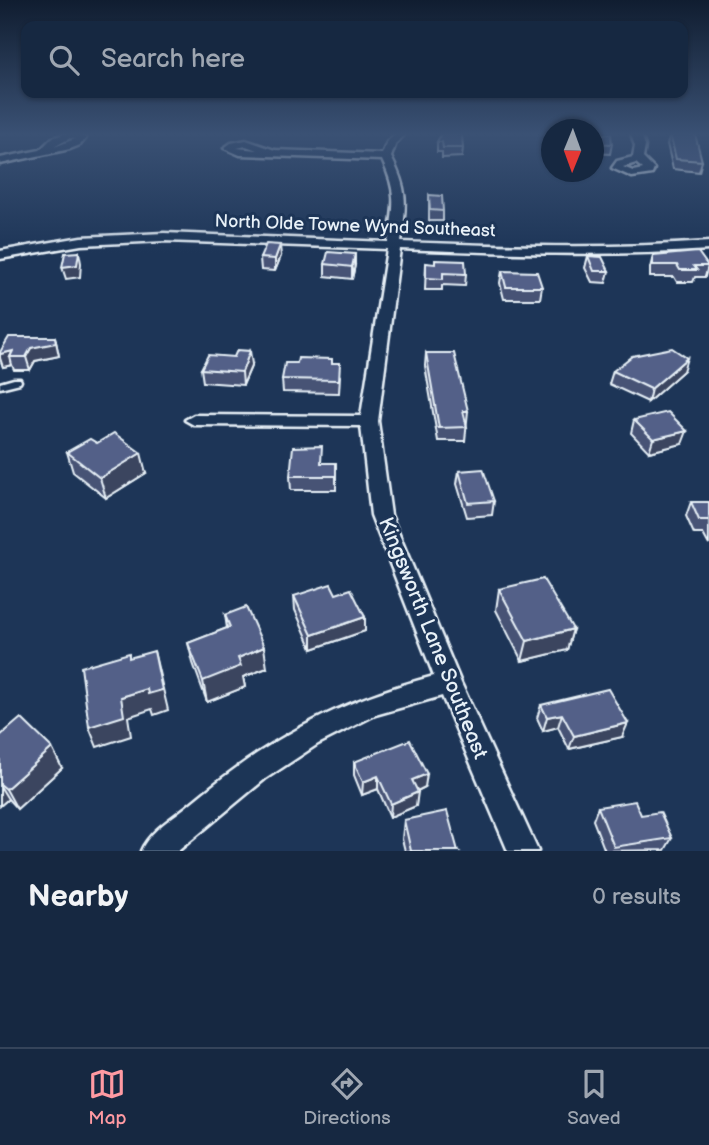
<!DOCTYPE html>
<style>
:root{--surface:#162841;--page:#23344c;--text:#f1f3f6;--muted:#9ea6b1;--line:#35445a;--accent:#ff9aa2}
body{margin:0;font-family:"Balsamiq Sans",sans-serif;background:var(--page);color:var(--text)}
.compass{position:absolute;left:541px;top:119px;width:63px;height:63px;border-radius:50%;background:var(--surface);box-shadow:0 2px 5px #0004;rotate:181deg}
.list{margin:0;padding:0;list-style:none}
h2{display:flex;justify-content:space-between;align-items:center;height:91px;margin:0;padding:0 28px;font-size:30px}
h2 small{font-size:23px;font-weight:400;color:var(--muted)}
.icon{flex:none;width:38px;height:38px;fill:none;stroke:currentColor;stroke-width:2;stroke-linecap:round;stroke-linejoin:round}
.map{position:relative;flex:none;width:709px;height:851px;overflow:hidden}
.search{position:absolute;background:var(--surface);box-shadow:0 2px 5px #0004;left:21px;right:21px;top:21px;height:77px;display:flex;align-items:center;gap:18px;box-sizing:border-box;padding:0 24px;border-radius:14px;color:var(--muted);font-size:26px}
.sheet{height:196px;background:var(--surface)}
nav{display:flex;justify-content:space-around;align-items:center;box-sizing:border-box;height:98px;border-top:2px solid var(--line);background:var(--surface);font-size:19px;color:var(--muted)}
nav a{display:grid;justify-items:center;gap:4px}
nav .on{color:var(--accent)}
.map>svg:first-child{display:block}
.lines{fill:none;stroke-linecap:round;stroke-linejoin:round}
.service-casing{stroke:#e8f1f8;stroke-width:5}
.minor-casing{stroke:#e8f1f8;stroke-width:5}
.service{fill:#1d3557;fill-rule:evenodd}
.minor{fill:#1d3557;fill-rule:evenodd}
.wall{fill:#475375;stroke:#e8f1f8;stroke-width:2}
.shaded-wall{fill:#3a445f;stroke:#e8f1f8;stroke-width:2}
.building{fill:#536188;stroke:#e8f1f8;stroke-width:2}
.labels{text-anchor:middle;dominant-baseline:central;stroke-width:6;stroke-linejoin:round;paint-order:stroke}
.far-street-label{font-size:18px;fill:#e8f1f8;stroke:#1d3557}
.street-label{font-size:21px;fill:#e8f1f8;stroke:#1d3557}
</style>
<div class="map">
<svg width="709" height="851" viewBox="0 0 709 851">
<rect width="100%" height="100%" fill="#1d3557"/>
<filter id="ink" filterUnits="userSpaceOnUse"><feTurbulence type="fractalNoise" baseFrequency=".0143" numOctaves="2"/><feDisplacementMap in="SourceGraphic" scale="14" xChannelSelector="R" yChannelSelector="G"/><feConvolveMatrix kernelMatrix="1 2 1 2 8 2 1 2 1" color-interpolation-filters="sRGB"/></filter>
<g filter="url(#ink)">
<g class="lines">
<defs>
<path id="service" d="M14,379H20L21,381L20,383L0,388V383Z"/>
<g id="minor">
<path d="M64,134H77L86,138L80,145L70,149L0,164V158L40,150L52,138ZM70,138L75,139L54,147Z"/>
<path d="M395,134H405L396,143L391,157C409,192 406,205 401,242C503,246 607,249 709,242V250C606,257 503,253 400,249L378,421L391,515L461,683L538,851H508L442,696L375,715L318,744L265,779L178,851H141C149,832 171,819 186,807C265,741 335,702 434,676L371,515L361,426L194,425L185,420L194,415L361,416L387,249L164,241L81,245L0,259V251L81,237L164,233L388,242C394,207 398,193 382,160L240,155L224,148L231,143L246,140L275,150L382,154L387,142ZM246,146L257,150L237,148Z"/>
<path d="M631,134H641L645,146L643,158L654,169L652,174L632,177L612,168L617,161L633,157L635,146ZM636,163L643,169L633,171L623,167Z"/>
</g>
</defs>
<use href="#service" class="service-casing"/>
<use href="#minor" class="minor-casing"/>
<use href="#service" class="service"/>
<use href="#minor" class="minor"/>
</g>
<g class="wall">
<path d="M441,134L463,148L462,157L442,158V152H437V142Z"/>
<path d="M593,134L612,144L610,154L593,153Z"/>
<path d="M670,134L702,161L699,172L673,169L667,144Z"/>
<path d="M429,195L443,211V221H429Z"/>
<path d="M281,256L275,271L261,270L260,258Z"/>
<path d="M588,256L609,271L606,283L592,282L585,268Z"/>
<path d="M653,256L708,266L705,277H695L693,282H677L674,277H650V268Z"/>
<path d="M426,263L466,274L465,286L442,285V290H425Z"/>
<path d="M325,264L355,265L352,279L325,276Z"/>
<path d="M502,271L542,287L540,299H504L500,283Z"/>
<path d="M55,337L59,356L35,361L30,370H14L12,365L3,367L0,358V352Z"/>
<path d="M426,353L468,411L465,441H438L425,366Z"/>
<path d="M297,363H332L340,376L339,393L283,392L282,379Z"/>
<path d="M252,364L243,385L203,382L201,369Z"/>
<path d="M613,371H683L648,402L609,384Z"/>
<path d="M634,420L682,444L649,452L631,433Z"/>
<path d="M97,443L146,473L106,498L73,472L67,452Z"/>
<path d="M322,463H336V490H291L290,476Z"/>
<path d="M459,471L494,501L492,515L467,517L457,484Z"/>
<path d="M691,502H709V545L703,534H694L686,516Z"/>
<path d="M499,589L573,629L567,650L522,661L496,610Z"/>
<path d="M336,594L365,617V631L312,649L295,610L294,596Z"/>
<path d="M225,615L267,668L243,677L245,687L207,702L193,663L188,643L227,628Z"/>
<path d="M541,705L622,737L569,749L558,727L543,731L537,718Z"/>
<path d="M0,736L62,768L17,809L8,799L0,806Z"/>
<path d="M354,762L425,787L417,791L416,806L390,817L378,789L362,795L354,775Z"/>
<path d="M598,807L641,815L672,838L665,850L605,851L593,820Z"/>
<path d="M404,820L458,851H405L402,839Z"/>
</g>
<g class="shaded-wall">
<path d="M280,245L281,256L275,271V259Z"/>
<path d="M79,252L81,263L80,277L66,279L62,267Z"/>
<path d="M355,254V265L352,279V267Z"/>
<path d="M55,337L59,356L35,361L30,370L26,357L31,348Z"/>
<path d="M13,351L10,357L12,365L3,367L0,358V354Z"/>
<path d="M250,351L252,364L243,385L242,372Z"/>
<path d="M687,358L683,371L648,402L651,389Z"/>
<path d="M687,431L682,444L649,452L653,439Z"/>
<path d="M141,453L146,473L106,498L100,478Z"/>
<path d="M365,617V631L312,649V635Z"/>
<path d="M573,629L567,650L522,661L527,641Z"/>
<path d="M264,647L267,668L243,677L245,687L207,702L203,681L238,658Z"/>
<path d="M154,651L168,710L154,715L152,709L128,717L131,736L97,747L89,727L121,697L147,689Z"/>
<path d="M562,714L558,727L543,731L547,717Z"/>
<path d="M628,723L622,737L569,749L574,736Z"/>
<path d="M52,748L62,768L17,809L6,789Z"/>
<path d="M427,774L425,787L411,794L412,780Z"/>
<path d="M378,776V789L362,795L363,782Z"/>
<path d="M0,786L8,799L0,806Z"/>
<path d="M418,792L416,806L390,817L391,804Z"/>
</g>
<g class="building">
<path d="M441,134H462L463,148H443L442,142H437Z"/>
<path d="M593,134H611L612,144L593,143Z"/>
<path d="M670,134H695L702,161L676,159Z"/>
<path d="M429,195L442,196L443,211L430,210Z"/>
<path d="M266,244L280,245L275,259L260,258Z"/>
<path d="M79,252L77,265L62,267L65,253Z"/>
<path d="M328,252L355,254L352,267L325,264Z"/>
<path d="M698,252L708,266H694L697,270H680L677,265H653V256Z"/>
<path d="M588,256L602,257L609,271H594Z"/>
<path d="M435,260L465,261L466,274L443,273V279L426,278V263L435,264Z"/>
<path d="M502,271L537,272L542,287H506Z"/>
<path d="M9,337H55L56,343L31,348L26,357H10L13,351L0,354V352Z"/>
<path d="M672,348L687,358L651,389L613,371L632,356Z"/>
<path d="M237,350L250,351L242,372L201,369L208,355L234,357Z"/>
<path d="M426,353H454L468,411H463L467,427L439,428Z"/>
<path d="M298,358L332,359V363H340L339,380L282,379L285,363H297Z"/>
<path d="M668,412L687,431L653,439L634,420Z"/>
<path d="M114,433L141,453L100,478L67,452L90,439L97,443Z"/>
<path d="M322,446L321,463H336V476H290L293,447Z"/>
<path d="M483,469L494,501L468,503L459,471Z"/>
<path d="M691,502H709V520H699Z"/>
<path d="M543,579L573,629L527,641L499,589Z"/>
<path d="M331,584L336,594L351,589L365,617L312,635L294,596Z"/>
<path d="M246,607L264,647L238,658L241,666L203,681L188,643L230,627L225,615Z"/>
<path d="M154,651L162,690L148,694L147,689L121,697L124,716L89,727L81,667L129,653V658Z"/>
<path d="M608,689L628,723L574,736L562,714L547,717L541,705Z"/>
<path d="M21,718L52,748L6,789L0,784V736Z"/>
<path d="M410,740L427,774L412,780L418,792L391,804L378,776L363,782L354,762Z"/>
<path d="M635,801L641,815L660,812L672,838L614,847L598,807Z"/>
<path d="M447,811L458,851H411L404,820Z"/>
</g>
</g>
<linearGradient id="sky" x2="0" y2="1"><stop stop-color="#101d30"/><stop offset="0.53" stop-color="#3a5174"/><stop offset="1" stop-color="#3a5174" stop-opacity="0"/></linearGradient>
<rect width="709" height="253" fill="url(#sky)"/>
<g class="labels">
<g class="far-street-label">
<text transform="translate(355 226) rotate(2)">North Olde Towne Wynd Southeast</text>
</g>
<g class="street-label">
<text transform="translate(433 638) rotate(68)">Kingsworth Lane Southeast</text>
</g>
</g>
</svg>
<svg class="compass" viewBox="-18 -18 36 36"><path d="M0-13l5 13h-10z" fill="#e53935"/><path d="M0 13l5-13h-10z" fill="#9ea6b1"/></svg>
<div class="search"><svg class="icon" aria-label="search" viewBox="0 0 24 24"><circle cx="10" cy="10" r="6"/><path d="M15 15l6 6"/></svg>Search here</div>
</div>
<section class="sheet">
<h2>Nearby<small>0 results</small></h2>
<ul class="list">
</ul>
</section>
<nav>
<a class="on"><svg class="icon" aria-label="map" viewBox="0 0 24 24"><path d="M3 6l6-2 6 2 6-2v14l-6 2-6-2-6 2zM9 4v14M15 6v14"/></svg>Map</a>
<a><svg class="icon" aria-label="directions" viewBox="0 0 24 24"><path d="M12 3l9 9-9 9-9-9zM9 14v-3h6M13 9l2 2-2 2"/></svg>Directions</a>
<a><svg class="icon" aria-label="saved" viewBox="0 0 24 24"><path d="M7 4h10v16l-5-4-5 4z"/></svg>Saved</a>
</nav>
